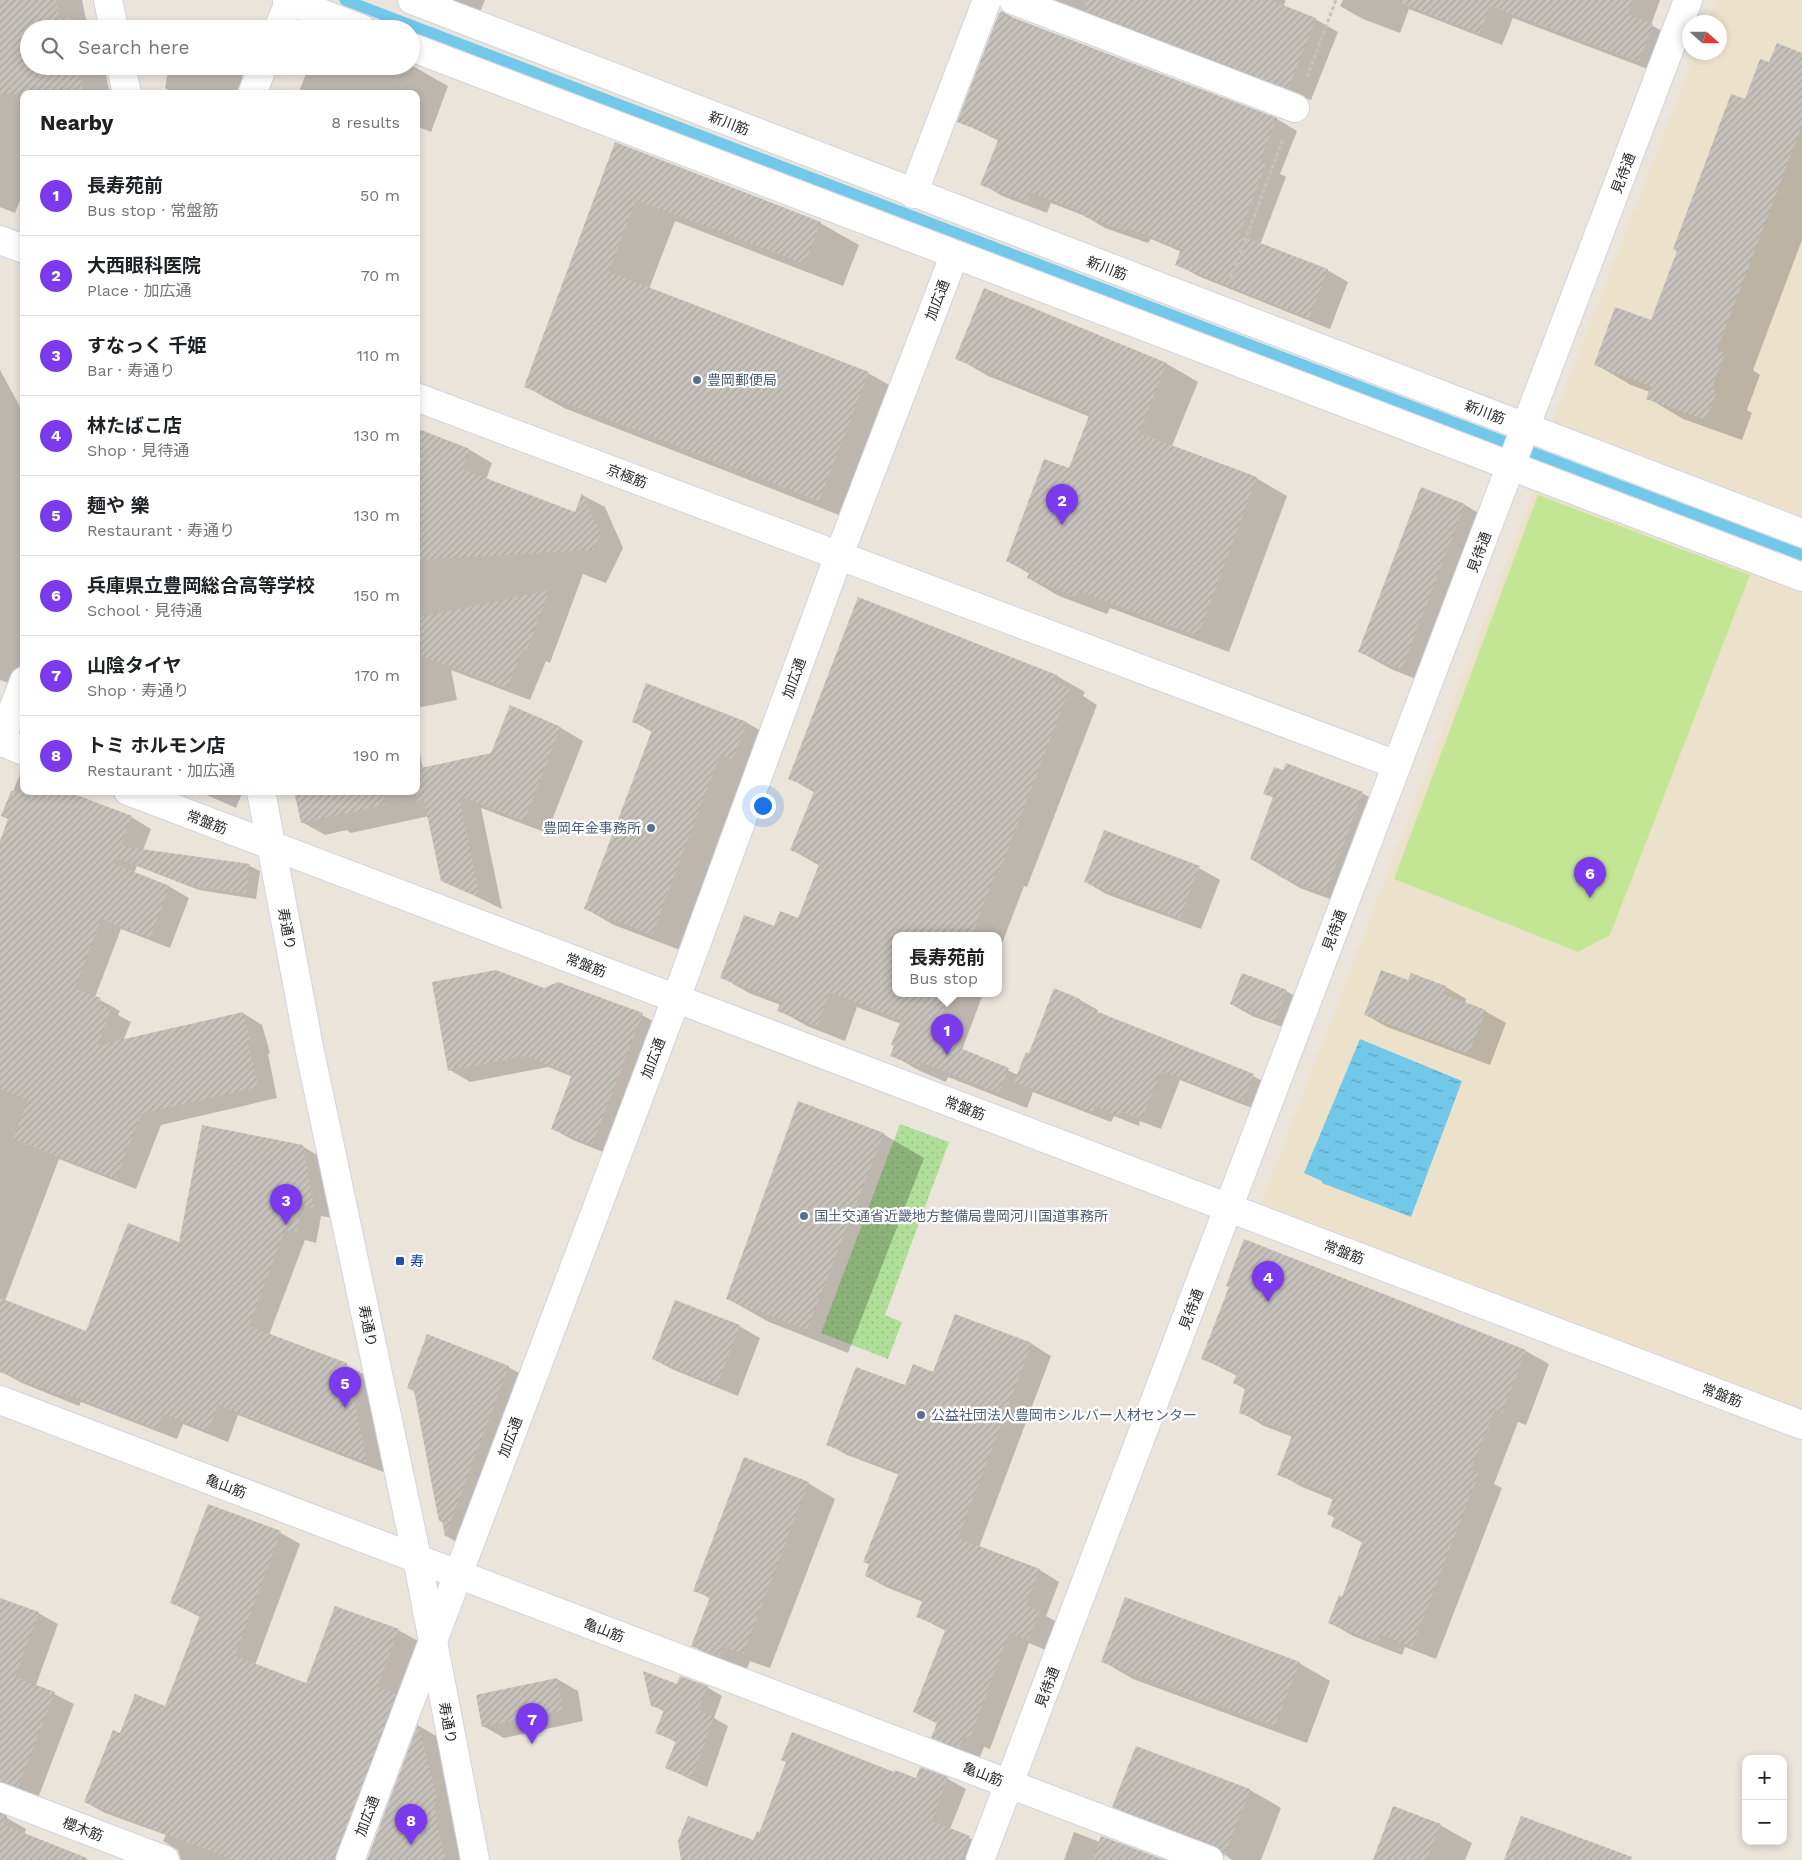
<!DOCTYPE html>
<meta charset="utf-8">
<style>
:root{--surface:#fff;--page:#f6f6f6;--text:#202124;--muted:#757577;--line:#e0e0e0;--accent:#7c3aed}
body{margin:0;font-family:"Work Sans","Noto Sans JP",sans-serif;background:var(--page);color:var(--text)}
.controls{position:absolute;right:15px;bottom:15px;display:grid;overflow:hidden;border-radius:10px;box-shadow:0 2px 8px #0003}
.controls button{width:45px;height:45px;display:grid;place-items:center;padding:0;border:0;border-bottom:1px solid var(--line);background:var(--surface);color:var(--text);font:25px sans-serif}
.compass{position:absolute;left:1682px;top:15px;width:45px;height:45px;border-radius:50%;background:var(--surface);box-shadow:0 2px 8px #0003;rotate:111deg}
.you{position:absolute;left:762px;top:805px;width:18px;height:18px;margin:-12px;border:4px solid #fff;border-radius:50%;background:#1a73e8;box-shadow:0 0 0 8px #1a73e833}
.badge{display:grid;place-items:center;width:32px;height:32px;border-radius:50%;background:var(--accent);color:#fff;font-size:16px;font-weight:700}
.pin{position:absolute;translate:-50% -41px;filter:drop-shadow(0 1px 2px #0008)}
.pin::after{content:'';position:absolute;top:26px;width:18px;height:15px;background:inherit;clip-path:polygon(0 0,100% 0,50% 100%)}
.popup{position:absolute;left:892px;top:932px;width:110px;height:65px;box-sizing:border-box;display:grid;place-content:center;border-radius:10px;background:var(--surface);filter:drop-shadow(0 1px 4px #0005);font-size:16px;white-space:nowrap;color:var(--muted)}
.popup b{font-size:19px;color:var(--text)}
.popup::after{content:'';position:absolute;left:50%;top:100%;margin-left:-10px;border:10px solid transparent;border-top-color:var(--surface)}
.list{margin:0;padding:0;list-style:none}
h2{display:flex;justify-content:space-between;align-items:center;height:65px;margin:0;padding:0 20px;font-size:21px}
h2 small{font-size:16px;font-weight:400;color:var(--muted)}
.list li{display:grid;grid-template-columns:32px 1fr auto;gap:15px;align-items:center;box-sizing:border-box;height:80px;padding:0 20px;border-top:1px solid var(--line)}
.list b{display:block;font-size:19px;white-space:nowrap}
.list p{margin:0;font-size:16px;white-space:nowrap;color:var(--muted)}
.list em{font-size:16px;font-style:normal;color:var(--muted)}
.icon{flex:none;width:28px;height:28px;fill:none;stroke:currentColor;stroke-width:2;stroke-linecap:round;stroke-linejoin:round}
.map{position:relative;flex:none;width:1802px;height:1860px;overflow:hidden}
.search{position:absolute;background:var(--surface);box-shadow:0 2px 8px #0003;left:20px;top:20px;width:400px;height:55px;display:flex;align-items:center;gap:12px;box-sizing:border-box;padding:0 18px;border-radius:28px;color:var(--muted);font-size:19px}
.panel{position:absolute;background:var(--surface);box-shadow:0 2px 8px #0003;left:20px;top:90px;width:400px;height:705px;border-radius:10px}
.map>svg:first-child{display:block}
.education{fill:#ece1cb}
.park{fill:url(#park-dots)}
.pitch{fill:#c3e695}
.water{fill:url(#water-ripples)}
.shadow{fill:#0003}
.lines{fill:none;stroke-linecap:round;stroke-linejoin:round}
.stream{stroke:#71c8e9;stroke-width:11}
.building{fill:url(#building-hatch)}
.minor-casing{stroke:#d0d3e1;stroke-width:30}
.tertiary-casing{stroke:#d0d3e1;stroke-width:30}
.path{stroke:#c3c3c3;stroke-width:3;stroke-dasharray:4 2.5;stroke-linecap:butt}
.minor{stroke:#fff;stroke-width:28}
.tertiary{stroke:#fff;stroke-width:28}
.service-dot{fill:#5c6f8a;stroke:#fff;stroke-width:2}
.transit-dot{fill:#1a4fb4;stroke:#fff;stroke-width:2}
.labels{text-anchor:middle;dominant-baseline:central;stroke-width:4.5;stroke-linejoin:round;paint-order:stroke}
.street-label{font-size:14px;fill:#292929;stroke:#fff}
.service-label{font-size:14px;fill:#4e5e75;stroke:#fff;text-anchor:start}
.transit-label{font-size:14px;fill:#164399;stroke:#fff;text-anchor:start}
</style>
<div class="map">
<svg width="1802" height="1860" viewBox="0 0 1802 1860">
<defs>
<pattern id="park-dots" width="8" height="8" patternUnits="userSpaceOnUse" patternTransform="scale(1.25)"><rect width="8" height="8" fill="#b0df99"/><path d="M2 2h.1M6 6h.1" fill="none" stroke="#97bf84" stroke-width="1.8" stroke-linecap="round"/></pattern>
<pattern id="water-ripples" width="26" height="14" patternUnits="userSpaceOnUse" patternTransform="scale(1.25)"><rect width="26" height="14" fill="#71c8e9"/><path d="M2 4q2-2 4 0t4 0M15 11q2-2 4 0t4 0" fill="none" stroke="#5da2bd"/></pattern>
<pattern id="building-hatch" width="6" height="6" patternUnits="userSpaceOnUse" patternTransform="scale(1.25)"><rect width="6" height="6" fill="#c6c1bb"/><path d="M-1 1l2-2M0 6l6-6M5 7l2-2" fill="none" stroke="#aaa6a1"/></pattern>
</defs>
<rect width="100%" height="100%" fill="#ebe4db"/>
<g class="education">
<path d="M1716,0H1802V516L1552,421L1695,53L1720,52V22H1707Z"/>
<path d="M1536,485L1802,587V1413L1259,1208Z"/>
</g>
<path class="park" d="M900,1124L949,1142L885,1315L902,1322L888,1359L821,1333Z"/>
<path class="pitch" d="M1538,495L1750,575L1610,935L1578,952L1394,879Z"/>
<path class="water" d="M1360,1039L1462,1081L1411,1217L1322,1183V1181L1304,1173Z"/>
<g class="shadow">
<path d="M0,0H82L88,29H29V66H104L110,94H24V190L15,213L0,207Z"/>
<path d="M448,0H485L480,12Z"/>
<path d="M1048,0H1284L1286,1L1283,6L1315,19L1338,32L1311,100Z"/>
<path d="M1343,0H1660L1651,25L1675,38L1661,74L1513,18L1502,45L1409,9L1400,33L1363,19L1340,6Z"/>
<path d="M1001,11L1014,18L1277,119L1297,131L1280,174L1286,177L1260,245L1327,270L1348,282L1330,329L1198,276L1177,264L1182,252L1151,239L1148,243L1105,228L1085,216L1051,203L1047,213L1002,196L982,184L999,141L959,121Z"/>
<path d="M1802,54V240L1753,370L1760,375L1747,410L1752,413L1742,440L1683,419L1648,398L1650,392L1631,385L1595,364L1651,322L1746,101L1770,64Z"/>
<path d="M411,65L448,86L431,132L416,126V94H298L309,66L320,69L321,66Z"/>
<path d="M169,66H244L239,94H175L165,88Z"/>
<path d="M616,144L820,223L859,245L843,286L675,221L649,289L868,373L907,395L857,522L564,408L525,386Z"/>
<path d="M984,290L1167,364L1198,382L1172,446L1256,478L1287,496L1229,652L1110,608L1107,614L1059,596L1028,578L1030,574L1007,561L1070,470L1090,417L988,376L957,358Z"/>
<path d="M0,370L24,414V655L12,684L0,680Z"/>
<path d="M416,429L470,450L492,463L486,480L575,513L582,495L605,507L623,548L606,583L583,574L550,663L546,661L530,700L451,670L457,700L416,708Z"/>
<path d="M1422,489L1465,505L1496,523L1433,686L1391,669L1360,652Z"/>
<path d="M858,599L1057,676L1085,692L1083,696L1097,705L1027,887L1024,886L998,954V936H896V994H983L962,1050L1018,1075L1029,1054L1054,990L1080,1000L1098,1010L1097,1013L1253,1076L1272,1086L1262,1112L1180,1080L1161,1129L1140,1121L1139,1126L1114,1116L1111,1122L1033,1092L1027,1108L948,1077L946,1082L920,1071L892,1055L901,1024L857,1007L845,1041L807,1026L779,1010L781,1005L749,993L721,977L775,928L799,919L820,866L792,850L815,793L790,778Z"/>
<path d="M647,685L747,723L775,739L680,950L614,925L586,909L652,732L633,721Z"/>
<path d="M510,707L561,728L583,741L547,833L481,808L502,909L442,880L429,816L351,833L347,830L325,835L302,822L296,791H416V737L423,768L492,754Z"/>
<path d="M20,774L24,776V791L131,817L151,829L143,850L250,866L260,871L256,899L199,890L137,866L134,873L170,887L189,898L170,948L121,929L95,997L120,1011L118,1015L131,1022L123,1041L243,1013L262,1025L270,1053L268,1054L277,1098L161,1125L136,1189L59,1159L5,1301L87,1333L180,1244L302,1146L322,1158L333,1218L321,1216L316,1243L305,1240L269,1335L346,1365L367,1376L386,1473L238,1415L228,1442L183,1424L177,1439L81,1402L79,1406L22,1383L2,1372L0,1357V844L10,819L3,816Z"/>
<path d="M243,791L236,808L200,792V791Z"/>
<path d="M1265,793H1362L1383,805L1346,905L1300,888L1251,859L1274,798Z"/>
<path d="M1199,868L1220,880L1201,929L1106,894L1086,882Z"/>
<path d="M1412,974L1446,987L1466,999L1465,1004L1485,1011L1506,1023L1490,1065L1387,1027L1366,1015L1409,982Z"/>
<path d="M544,990L642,1015L662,1026L613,1156L573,1140L553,1129L573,1077L548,1067L470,1082L450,1070Z"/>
<path d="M1286,991L1307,1003L1296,1032L1252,1016L1231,1004Z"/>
<path d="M883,1134L924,1158L848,1353L769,1322L728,1299Z"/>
<path d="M1244,1240L1526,1351L1549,1364L1526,1425L1518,1422L1494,1484L1502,1488L1436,1659L1405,1647L1402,1655L1353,1636L1329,1622L1343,1598L1363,1543L1332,1526L1335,1518L1328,1514L1334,1500L1302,1487L1279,1474L1293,1437L1264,1426L1241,1412L1246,1390L1235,1383L1237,1376L1202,1358L1230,1287Z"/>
<path d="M675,1301L739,1326L760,1338L738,1396L674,1370L653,1359Z"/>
<path d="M956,1315L1032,1344L1051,1356L979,1547L1040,1570L1059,1582L1046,1616L1059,1623L1048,1651L1029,1643L990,1749L984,1747L979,1759L952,1748L933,1737L938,1724L915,1712L946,1631L917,1616L923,1602L886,1587L866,1576L900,1475L847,1455L827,1444L906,1387L934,1374Z"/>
<path d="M508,1367L527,1377L464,1546L446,1536L444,1523L440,1521L415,1391Z"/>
<path d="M808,1483L835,1499L770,1668L750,1661L746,1671L720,1661L693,1646L711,1599L695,1590Z"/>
<path d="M209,1505L281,1533L300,1544L255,1665L306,1685L398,1630L418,1641L357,1860H181L178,1850L163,1841L166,1835L105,1813L85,1802L121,1734L166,1708L200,1617L171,1602Z"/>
<path d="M0,1599L38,1613L58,1624L36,1685L74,1704L38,1798L4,1812L7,1818L26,1829L24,1835L88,1860H0Z"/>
<path d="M1102,1661L1299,1663L1330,1681L1307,1743L1133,1679Z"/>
<path d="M557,1679L578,1691L583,1721L504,1738L483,1726Z"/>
<path d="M678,1686L707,1687L722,1696L714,1718L728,1726L707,1787L667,1768L677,1743L657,1732L665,1712L652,1705Z"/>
<path d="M419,1726L438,1737L462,1860H368Z"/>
<path d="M1136,1747L1250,1790L1281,1808L1261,1860H1232L1224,1854L1145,1824L1114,1806Z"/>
<path d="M921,1768L948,1779L966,1789L950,1829L988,1847L983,1860H683L753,1841L757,1831L760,1833L894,1774L916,1779Z"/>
<path d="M1440,1825L1472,1843L1465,1860H1374Z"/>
<path d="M1074,1832L1100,1842L1162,1860H1064Z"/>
</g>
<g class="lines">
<path class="stream" d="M345,0L1802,555"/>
</g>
<g class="building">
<path d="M0,0H56L60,19L69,17L71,29H29V66H78L84,94H0Z"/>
<path d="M1087,0H1270L1316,18L1288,89L1084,10Z"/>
<path d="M1399,0H1633L1628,14L1653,24L1639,62L1490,6L1479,34L1399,2Z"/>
<path d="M999,13L1277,118L1260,161L1266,164L1239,235L1328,269L1309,318L1175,265L1181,249L1130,229L1127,232L1083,216L1084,213L1030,192L1027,202L980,185L999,138L957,122Z"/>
<path d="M1777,43L1802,53V126L1717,350L1725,353L1712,389L1717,391L1706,420L1646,399L1651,386L1594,365L1615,307L1651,320L1677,251L1673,249L1731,94L1745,99L1760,59L1769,62Z"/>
<path d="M615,142L821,222L805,264L636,200L609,272L869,372L819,501L524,387Z"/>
<path d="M984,288L1167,363L1139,433L1257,477L1198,636L1078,591L1076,597L1027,578L1030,571L1006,561L1044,459L1069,468L1090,413L955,359Z"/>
<path d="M416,428L470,449L462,469L575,512L582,493L601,534L593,550L416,560Z"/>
<path d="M1421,487L1465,504L1402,669L1358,652Z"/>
<path d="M549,590L527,650L523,649L507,688L416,654V618Z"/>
<path d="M858,597L1057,675L1055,682L1070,688L999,872L996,871L972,936H896V994H950L933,1037L1009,1068L999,1093L920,1062L919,1067L890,1056L894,1046L891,1045L901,1020L830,992L817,1026L777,1011L781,1001L720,978L744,915L774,926L780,911L798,918L820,862L790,850L815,789L788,779Z"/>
<path d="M646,683L747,722L733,760L720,755L652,935L584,909L652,730L632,722Z"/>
<path d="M510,705L561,727L524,821L459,796L480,898L441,881L424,800L416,801V769L491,753Z"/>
<path d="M1286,763L1363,792L1325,894L1278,876L1280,871L1250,859L1273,797L1263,794L1274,767L1283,770Z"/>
<path d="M11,791H66L132,816L114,864L170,886L150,938L101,919L75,988L101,998L98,1004L111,1009L98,1045L243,1012L251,1042L248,1043L258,1087L141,1114L116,1179L13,1139L28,1100L0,1089V841L8,819L1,816Z"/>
<path d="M294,791H384L385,805L301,823Z"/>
<path d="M1104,830L1200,866L1180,918L1084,882Z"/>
<path d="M120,846L250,864L246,894L187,885L117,858Z"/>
<path d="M496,970L544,988L558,982L643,1013L592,1145L551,1129L572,1074L526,1056L448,1071L432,982Z"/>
<path d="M1381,970L1408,980L1411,973L1446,986L1443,994L1486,1010L1469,1054L1364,1015Z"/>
<path d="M1242,973L1287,990L1275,1022L1230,1004Z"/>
<path d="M1054,988L1080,999L1078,1004L1254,1074L1243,1102L1161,1071L1142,1119L1122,1112L1120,1116L1095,1106L1093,1112L1014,1082L1026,1052L1029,1053Z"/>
<path d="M798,1101L884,1133L807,1330L726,1299Z"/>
<path d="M202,1125L303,1145L314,1208L302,1205L297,1232L285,1230L249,1326L347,1363L367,1463L218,1405L208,1431L163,1414L157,1429L61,1392L59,1395L0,1372V1298L86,1331L128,1223L179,1242Z"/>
<path d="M1244,1239L1526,1350L1502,1413L1495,1410L1471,1470L1479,1473L1412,1647L1381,1635L1378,1642L1328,1623L1339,1595L1342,1597L1363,1539L1331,1527L1334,1517L1327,1514L1334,1496L1277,1475L1293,1433L1239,1413L1245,1388L1233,1383L1237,1373L1201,1359L1229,1287L1226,1286Z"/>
<path d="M675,1300L740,1325L717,1385L652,1359Z"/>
<path d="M955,1314L1032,1343L958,1538L1040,1569L1026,1606L1040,1611L1028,1640L1009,1633L970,1739L964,1736L959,1748L931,1738L937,1723L913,1712L946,1628L916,1617L923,1599L865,1576L869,1564L863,1562L899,1472L826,1445L856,1367L905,1385L913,1364L933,1372Z"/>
<path d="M427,1334L509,1366L445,1537L441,1515L439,1522L414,1391L407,1388Z"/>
<path d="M744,1457L809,1482L743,1654L723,1646L719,1657L691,1646L710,1597L693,1591Z"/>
<path d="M208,1504L281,1531L235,1656L306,1683L335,1606L399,1629L377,1687L396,1694L335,1860H233L84,1802L113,1730L120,1733L135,1694L165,1706L200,1615L170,1603Z"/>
<path d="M1125,1597L1300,1662L1275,1726L1101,1662Z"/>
<path d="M0,1598L39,1612L15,1677L55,1692L18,1787L0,1782Z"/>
<path d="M643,1671L677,1684L680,1676L708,1686L698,1710L714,1716L692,1779L665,1768L676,1741L655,1733L664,1710L651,1706Z"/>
<path d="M557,1678L563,1710L482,1727L476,1695Z"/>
<path d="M418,1724L437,1798L434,1806L445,1860H367Z"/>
<path d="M792,1732L894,1772L895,1770L916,1778L920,1767L948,1777L932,1821L970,1836L961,1860H681L678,1841L688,1816L756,1841L786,1762L781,1760Z"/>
<path d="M1136,1746L1250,1789L1224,1857L1221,1850L1215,1845L1112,1807Z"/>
<path d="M1393,1806L1441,1824L1427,1860H1373Z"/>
<path d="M0,1814L7,1816L4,1825L87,1858V1860H0Z"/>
<path d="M1521,1816L1632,1857L1631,1860H1504Z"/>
<path d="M1101,1836L1165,1860H1092Z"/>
</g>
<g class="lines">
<defs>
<g id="minor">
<path d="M287,0L362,29"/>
<path d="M412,0L1802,533"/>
<path d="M1013,0L1295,108"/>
<path d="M411,47L1802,577"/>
<path d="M913,194L987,0"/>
<path d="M0,741L24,751"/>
<path d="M0,743L24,681"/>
<path d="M128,791L1802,1425"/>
<path d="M0,1400L1209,1860"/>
<path d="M0,1797L165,1860"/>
<path d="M350,1860L676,999L839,555L954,256"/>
<path d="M980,1860L1688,0"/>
</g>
<g id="tertiary">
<path d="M108,0L114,29"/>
<path d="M278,29L290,0"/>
<path d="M121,66L127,94"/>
<path d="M252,94L263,66"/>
<path d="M0,240L24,249"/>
<path d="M416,397L1397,765"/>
<path d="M261,791L309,1047L417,1558L475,1860"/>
</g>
</defs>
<use href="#minor" class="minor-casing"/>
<use href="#tertiary" class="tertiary-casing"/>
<g class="path">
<path d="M1307,77L1336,0"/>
<path d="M1231,278L1283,139"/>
</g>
<use href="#minor" class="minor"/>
<use href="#tertiary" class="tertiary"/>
</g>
<g class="service-dot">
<circle cx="697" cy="380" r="5"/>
<circle cx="651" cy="828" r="5"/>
<circle cx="804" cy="1216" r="5"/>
<circle cx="921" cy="1415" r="5"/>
</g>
<rect class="transit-dot" x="395" y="1256" width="10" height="10" rx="2.5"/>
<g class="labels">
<g class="street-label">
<text transform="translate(729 123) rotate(21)">新川筋</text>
<text transform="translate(1623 173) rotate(-69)">見待通</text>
<text transform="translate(1107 268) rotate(21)">新川筋</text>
<text transform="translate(937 300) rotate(-69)">加広通</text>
<text transform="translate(1485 412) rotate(21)">新川筋</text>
<text transform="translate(627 476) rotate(21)">京極筋</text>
<text transform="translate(1479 552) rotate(-69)">見待通</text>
<text transform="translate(794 678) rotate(-70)">加広通</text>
<text transform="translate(207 822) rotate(21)">常盤筋</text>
<text transform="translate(287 929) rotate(79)">寿通り</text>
<text transform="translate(1334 930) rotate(-69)">見待通</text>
<text transform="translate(586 965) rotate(21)">常盤筋</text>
<text transform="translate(653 1058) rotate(-69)">加広通</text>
<text transform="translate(965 1108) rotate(21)">常盤筋</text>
<text transform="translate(1344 1252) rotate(21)">常盤筋</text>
<text transform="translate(1191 1309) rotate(-69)">見待通</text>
<text transform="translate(368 1326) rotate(78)">寿通り</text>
<text transform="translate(1722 1395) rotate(21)">常盤筋</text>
<text transform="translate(510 1437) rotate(-69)">加広通</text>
<text transform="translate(226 1486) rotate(21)">亀山筋</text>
<text transform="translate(604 1630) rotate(21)">亀山筋</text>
<text transform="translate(1047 1687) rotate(-69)">見待通</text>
<text transform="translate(448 1723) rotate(79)">寿通り</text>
<text transform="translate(983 1774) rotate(21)">亀山筋</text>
<text transform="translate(367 1816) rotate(-69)">加広通</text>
<text transform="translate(83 1829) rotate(21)">櫻木筋</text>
</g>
<g class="service-label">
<text x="707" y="380">豊岡郵便局</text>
<text x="641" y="828" text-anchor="end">豊岡年金事務所</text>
<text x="814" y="1216">国土交通省近畿地方整備局豊岡河川国道事務所</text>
<text x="931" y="1415">公益社団法人豊岡市シルバー人材センター</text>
</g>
<g class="transit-label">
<text x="410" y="1261">寿</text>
</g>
</g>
</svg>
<div class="controls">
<button>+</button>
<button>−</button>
</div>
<svg class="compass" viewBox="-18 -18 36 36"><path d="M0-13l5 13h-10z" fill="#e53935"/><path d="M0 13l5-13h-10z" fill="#757577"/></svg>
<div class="you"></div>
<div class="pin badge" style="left:947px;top:1055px">1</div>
<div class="popup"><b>長寿苑前</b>Bus stop</div>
<div class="pin badge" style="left:1062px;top:525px">2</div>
<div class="pin badge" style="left:286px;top:1225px">3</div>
<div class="pin badge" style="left:1268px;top:1302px">4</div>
<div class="pin badge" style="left:345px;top:1408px">5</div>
<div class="pin badge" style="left:1590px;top:898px">6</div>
<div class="pin badge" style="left:532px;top:1744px">7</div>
<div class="pin badge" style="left:411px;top:1845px">8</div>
<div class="search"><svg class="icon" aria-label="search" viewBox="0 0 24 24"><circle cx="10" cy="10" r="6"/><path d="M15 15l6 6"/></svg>Search here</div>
<section class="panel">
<h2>Nearby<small>8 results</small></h2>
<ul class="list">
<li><span class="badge">1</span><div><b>長寿苑前</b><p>Bus stop · 常盤筋</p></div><em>50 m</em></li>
<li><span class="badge">2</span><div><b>大西眼科医院</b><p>Place · 加広通</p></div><em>70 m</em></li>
<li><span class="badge">3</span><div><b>すなっく 千姫</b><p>Bar · 寿通り</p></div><em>110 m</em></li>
<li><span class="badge">4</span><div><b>林たばこ店</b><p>Shop · 見待通</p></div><em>130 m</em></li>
<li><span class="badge">5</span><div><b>麺や 樂</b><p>Restaurant · 寿通り</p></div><em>130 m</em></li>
<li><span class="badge">6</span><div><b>兵庫県立豊岡総合高等学校</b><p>School · 見待通</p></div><em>150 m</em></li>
<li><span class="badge">7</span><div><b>山陰タイヤ</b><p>Shop · 寿通り</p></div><em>170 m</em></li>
<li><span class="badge">8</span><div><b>トミ ホルモン店</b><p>Restaurant · 加広通</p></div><em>190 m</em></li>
</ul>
</section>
</div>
